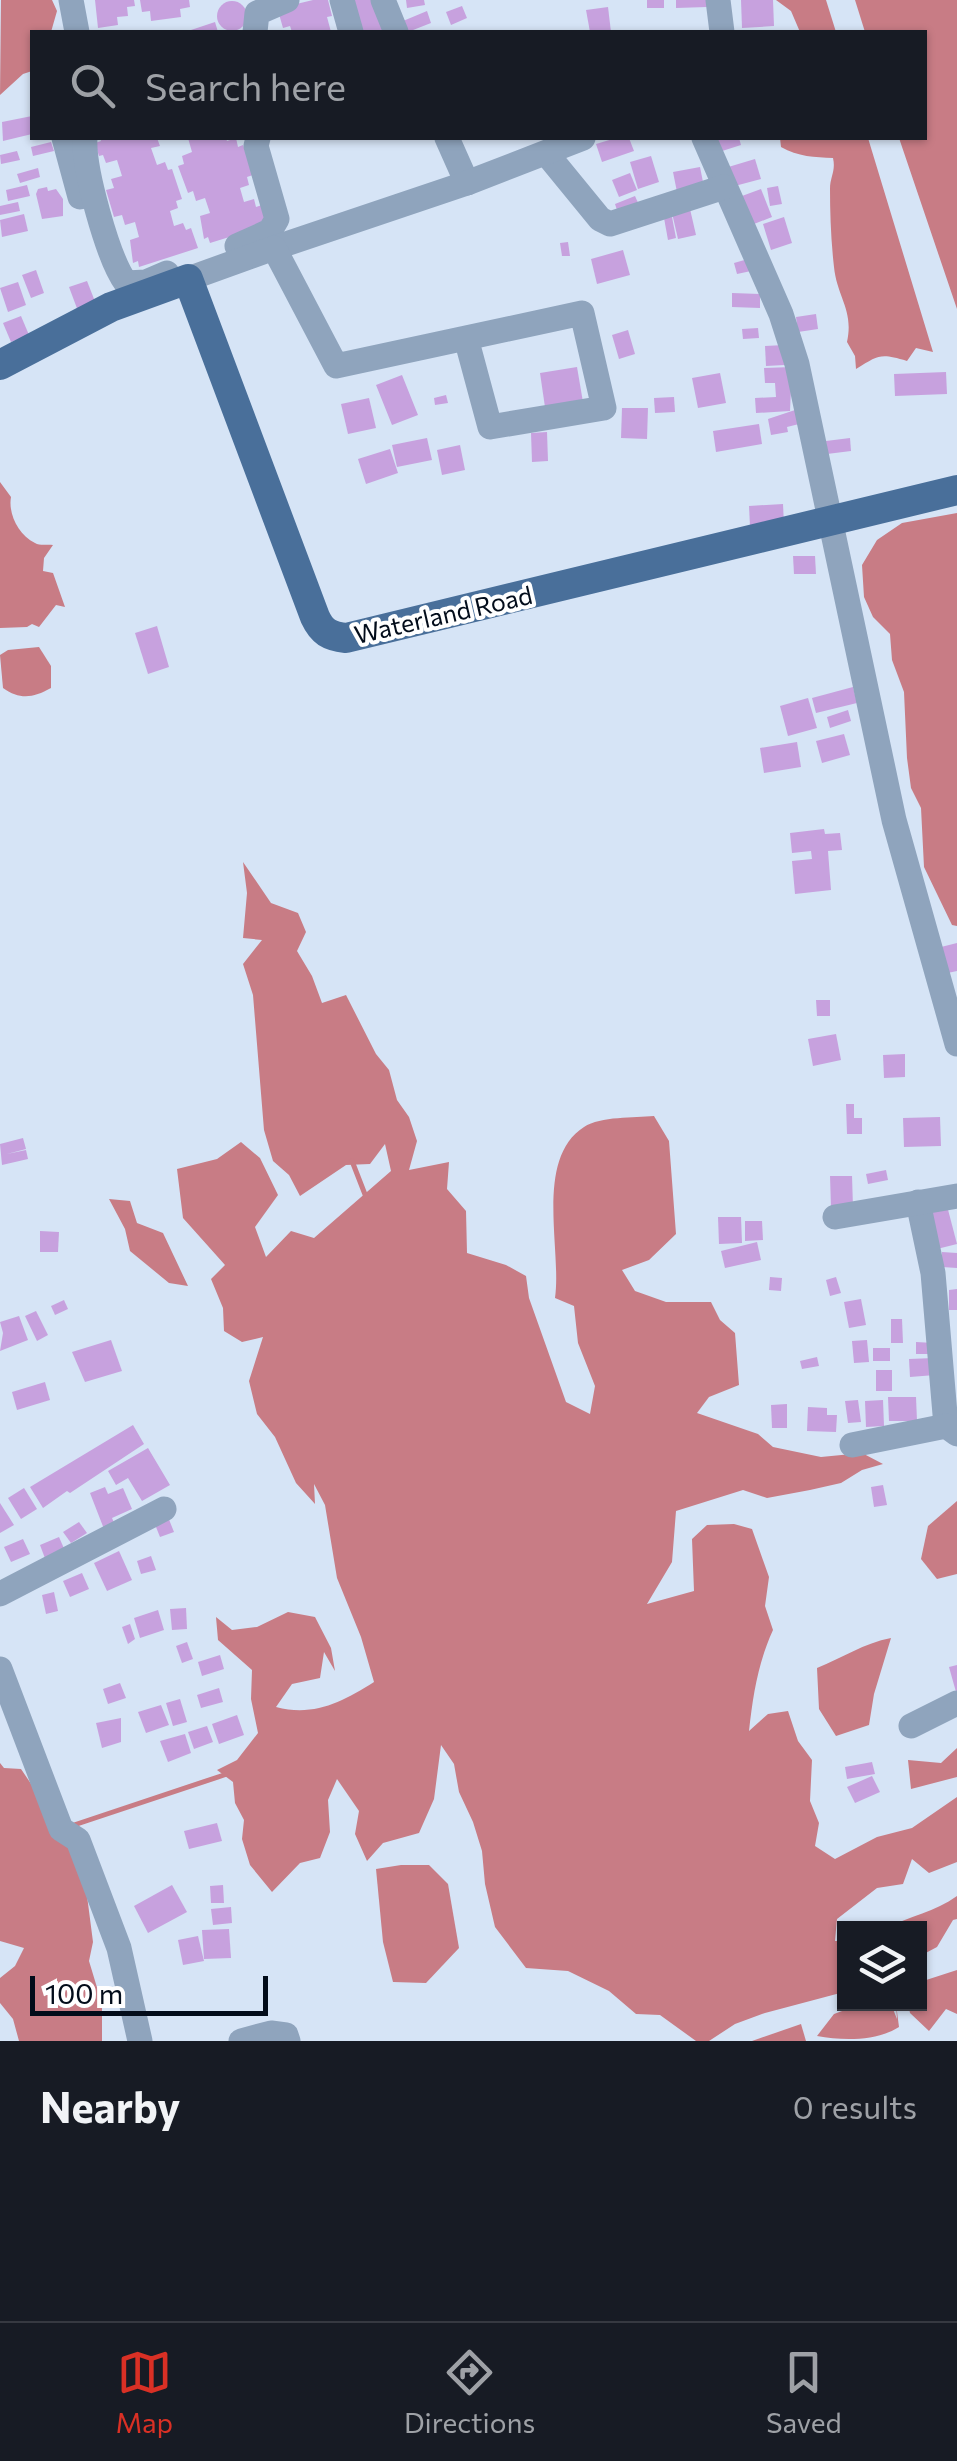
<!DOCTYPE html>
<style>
:root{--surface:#171b24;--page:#242831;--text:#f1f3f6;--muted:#9ea1a6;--line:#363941;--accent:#d93025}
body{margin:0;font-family:Commissioner,sans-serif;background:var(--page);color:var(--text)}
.controls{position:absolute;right:30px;bottom:30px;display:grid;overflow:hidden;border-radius:0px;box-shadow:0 2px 8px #0004}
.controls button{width:90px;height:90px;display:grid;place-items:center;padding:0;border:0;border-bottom:2px solid var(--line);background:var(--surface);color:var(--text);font:50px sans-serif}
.scale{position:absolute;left:30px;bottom:25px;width:238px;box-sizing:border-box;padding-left:10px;border:5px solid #020c1a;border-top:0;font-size:28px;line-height:35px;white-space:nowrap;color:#020c1a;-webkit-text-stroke:8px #fff;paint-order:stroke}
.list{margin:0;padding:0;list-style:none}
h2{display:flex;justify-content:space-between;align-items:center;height:130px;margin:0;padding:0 40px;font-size:42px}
h2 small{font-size:32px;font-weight:400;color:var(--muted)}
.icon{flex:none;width:55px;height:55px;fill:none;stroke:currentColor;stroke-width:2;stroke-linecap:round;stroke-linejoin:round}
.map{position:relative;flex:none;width:957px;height:2041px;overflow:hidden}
.search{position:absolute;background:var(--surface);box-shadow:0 2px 8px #0004;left:30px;right:30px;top:30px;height:110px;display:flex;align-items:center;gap:25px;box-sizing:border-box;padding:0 35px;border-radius:0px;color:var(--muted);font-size:38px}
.sheet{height:280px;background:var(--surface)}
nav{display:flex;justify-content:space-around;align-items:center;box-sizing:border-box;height:140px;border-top:2px solid var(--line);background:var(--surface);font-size:28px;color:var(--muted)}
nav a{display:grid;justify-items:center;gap:5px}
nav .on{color:var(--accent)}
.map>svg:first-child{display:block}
.water{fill:#c87c85}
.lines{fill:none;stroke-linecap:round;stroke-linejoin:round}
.stream{stroke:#c87c85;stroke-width:5}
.building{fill:#c7a1de}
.minor{stroke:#8fa4bd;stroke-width:25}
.major{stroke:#496f9a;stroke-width:30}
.labels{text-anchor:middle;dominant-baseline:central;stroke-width:8;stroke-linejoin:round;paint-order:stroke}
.street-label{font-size:25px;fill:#020c1a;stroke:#fff}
</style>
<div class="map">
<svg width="957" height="2041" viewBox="0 0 957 2041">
<rect width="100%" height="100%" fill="#d6e4f6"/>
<g class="water">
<path d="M1,0H52L57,11L51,32H32V71L23,74L0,95Z"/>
<path d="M776,0H826L836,32H800L791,11Z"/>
<path d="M855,0H957V309L899,138H924V32H865Z"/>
<path d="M780,138H868L933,352L916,348L907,361C880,353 879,355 856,369L855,356L847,342C854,310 837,297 834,267C831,241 830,214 830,189C830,177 836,171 833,158C815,157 798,157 781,147Z"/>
<path d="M0,482L11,497C8,513 18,535 35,543C40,546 47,544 53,545L44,558L43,571L53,573L65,607L56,605L39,627L32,624L27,627L0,628Z"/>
<path d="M957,513V926L952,925L924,867L921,808L911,788L907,758L904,692L892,660L890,634L873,617L864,597L862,565L877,540L902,523Z"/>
<path d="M39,647L51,666V688C33,698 20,700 3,688L0,655L8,650Z"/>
<path d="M243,862L271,903L298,913L306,932L297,951L312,976L322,1003L346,995L376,1054L389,1070L397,1100L409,1117L417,1141L409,1170L449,1162L447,1189L466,1211L467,1253L506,1265L526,1276L529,1298L566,1402L590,1414L595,1386L578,1343L574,1306L555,1298C562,1250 534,1159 584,1127C601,1116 634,1118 654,1116L669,1141L676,1234L649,1260L622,1270L635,1291L666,1302H711L720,1320L735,1333L739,1385L709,1397L697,1413L758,1434L773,1447L821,1457L862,1453L883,1464L862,1470L841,1483L810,1490L767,1498L743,1490L676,1511L672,1562L647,1604L694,1591L692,1539L707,1525L734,1524L752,1529L769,1577L765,1606L773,1630C758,1663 753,1695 749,1731L768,1714L788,1711L798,1741L812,1760L810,1801L819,1823L815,1846L835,1859L877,1837L912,1828L957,1797V1862L929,1873L912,1859L903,1884L877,1888L837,1919L835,1941H844V1992L765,2013L735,2024L709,2041H696L660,2015L636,2014L609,1991L568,1971L526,1968L495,1927L485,1884L482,1851L473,1822L459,1792L454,1764L441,1745L434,1799L419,1833L383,1843L367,1861L355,1834L359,1811L337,1779L328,1800L330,1832L320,1858L300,1863L272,1892L250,1865L242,1839L244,1820L235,1803L233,1782L217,1770L237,1760L258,1733L251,1699L252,1670L218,1640L216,1617L232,1630L257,1627L288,1612L315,1617L331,1648L335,1671L324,1652L320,1678L292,1684L276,1707C314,1717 342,1702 374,1682L361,1637L337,1578L325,1505L314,1484L315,1504L296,1483L275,1437L257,1414L249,1381L263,1337L242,1342L224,1331L223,1308L211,1279L225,1265L183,1218L177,1169L217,1159L241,1142L260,1158L278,1195L255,1227L266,1257L291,1231L314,1238L391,1171L385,1144L370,1164L346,1165L300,1196L289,1175L273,1161L264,1130L253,995L243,964L262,940L243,938L247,893Z"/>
<path d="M109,1199L130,1201L137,1223L163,1233L188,1286L169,1283L130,1251L125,1229Z"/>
<path d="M957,1501V1574L937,1579L921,1559L928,1526Z"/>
<path d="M891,1638L874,1694L869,1725L836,1736L819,1709L817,1668C842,1658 864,1643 891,1638Z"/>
<path d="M957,1748V1777L911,1789L908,1760L941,1763Z"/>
<path d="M0,1763L4,1768L21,1769L71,1843L86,1888L93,1942L89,1961L102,2004V2041H19L13,2019L0,2003V1978L15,1966L24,1948L0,1941Z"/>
<path d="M401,1865H429L448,1884L459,1948L426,1983L393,1982L383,1942L376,1869Z"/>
<path d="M957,1896V1919L953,1920L937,1947L920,1956V1928H886C910,1916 935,1912 957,1896Z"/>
<path d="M957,1970V2014L946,2009L929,2031L910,2013L908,2004H920V1982Z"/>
<path d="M861,2004H891L897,2019L896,2004L899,2027C877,2041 844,2041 817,2036L834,2014Z"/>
<path d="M801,2024L806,2041H752Z"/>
</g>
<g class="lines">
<g class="stream">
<path d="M352,1161L366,1197"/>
<path d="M74,1825L227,1774"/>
</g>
</g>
<g class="building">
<path d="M95,0H134L135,6L127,7L128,16L117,17L118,25L98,28Z"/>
<path d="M140,0H189L190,7L180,9L181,17L151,21L150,11L142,12Z"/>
<path d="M313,0H328L332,16L327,17L331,32H292L290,26L283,28L279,14L288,6Z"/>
<path d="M351,0H373L385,32H363Z"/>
<path d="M406,0H424L425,5L407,8Z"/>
<rect x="647" y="0" width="17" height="8"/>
<path d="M676,0H707V7L676,8Z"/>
<path d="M741,0H773L774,26L742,28Z"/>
<circle cx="232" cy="16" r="15"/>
<path d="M462,6L467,18L451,25L446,12Z"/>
<path d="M608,7L611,32H590L586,10Z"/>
<path d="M427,11L431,23L408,32L403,21Z"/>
<path d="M215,22L218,32H185Z"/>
<path d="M32,116V134L3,141L2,122Z"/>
<path d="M100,138H157L160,146L151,148L157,165L165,162L168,170L172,169L182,199L176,201L178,208L170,211L174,226L183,223L186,230L191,228L198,248L139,267L138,261L133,263L130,240L139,237L135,222L125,225L122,215L114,217L106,190L114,188L111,179L122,176L117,160L106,163L103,155L99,156L95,143L101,141Z"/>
<path d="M188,138H226L227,141L236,138L238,147L243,145L253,175L247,177L249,185L240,188L244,202L254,199L256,207L262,205L268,225L210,243L208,237L204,239L200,216L210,213L205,198L196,201L193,191L188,193L178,166L184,164L182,156L192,152Z"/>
<path d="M616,138H629L634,151L602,162L596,144Z"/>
<path d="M715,138H739L741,145L719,152Z"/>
<path d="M51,142L54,151L33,156L31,147Z"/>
<path d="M17,151L20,160L1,164L0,155Z"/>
<path d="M651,156L659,182L638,189L630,162Z"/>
<path d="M755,159L761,179L731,187L725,168Z"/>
<path d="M700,167L704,187L677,192L673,172Z"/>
<path d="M38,168L40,177L20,183L17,174Z"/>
<path d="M630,173L637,190L619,197L612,180Z"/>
<path d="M27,185L30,196L8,201L6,190Z"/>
<path d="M778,186L782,204L770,206L767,188Z"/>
<path d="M47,187L48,191L56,189L63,199V216L42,219L36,194L38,189Z"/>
<path d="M761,189L772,217L754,224L742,196Z"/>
<path d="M635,196L639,205L618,213L615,204Z"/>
<path d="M18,202L20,211L0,215V206Z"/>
<path d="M690,209L696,235L678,239L672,213Z"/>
<path d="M24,214L28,231L2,237L0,220Z"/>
<path d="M672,217L676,238L668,240L664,218Z"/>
<path d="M784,217L792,243L771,250L763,224Z"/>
<path d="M568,242L570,256H562L560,243Z"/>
<path d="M623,250L630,275L597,284L591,259Z"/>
<path d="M748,259L751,271L737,274L734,263Z"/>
<path d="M36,270L44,293L31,298L22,275Z"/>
<path d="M87,281L96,304L78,311L69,287Z"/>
<path d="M18,282L26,305L8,312L0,288Z"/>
<path d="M732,293L760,294V308L732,307Z"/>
<path d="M816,314L818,329L798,332L796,317Z"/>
<path d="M21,316L29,335L11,342L3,323Z"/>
<path d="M758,328L759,338L743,339L742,329Z"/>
<path d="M628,330L635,354L619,359L612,335Z"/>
<path d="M784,345L785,365L766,366L765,346Z"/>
<path d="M577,367L584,408L546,414L540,373Z"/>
<path d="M792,367L790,411L756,413L755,398L776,397L775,383H765L764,368Z"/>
<path d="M946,372L947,394L895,396L894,374Z"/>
<path d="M720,373L726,403L698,408L692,378Z"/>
<path d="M402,375L418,415L392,425L376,385Z"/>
<path d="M446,395L448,403L435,405L434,398Z"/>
<path d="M674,397L675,412L655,413L654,398Z"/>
<path d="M369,398L376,428L348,434L341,404Z"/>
<path d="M622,408H648L647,439L621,438Z"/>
<path d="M795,410L799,424L787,427L788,432L771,435L768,419Z"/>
<path d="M759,424L762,444L716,452L713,431Z"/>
<path d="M547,432L548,461L532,462L531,433Z"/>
<path d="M427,438L432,460L397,467L392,445Z"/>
<path d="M850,438L851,451L827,454L826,441Z"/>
<path d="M460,445L465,470L442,475L437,450Z"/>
<path d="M390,449L398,473L366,484L358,459Z"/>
<path d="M783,504L784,525L750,526L749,506Z"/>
<path d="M793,556H815L816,574H794Z"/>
<path d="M157,626L169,667L148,674L135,633Z"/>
<path d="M853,687L857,703L816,713L812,698Z"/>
<path d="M808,698L817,728L788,736L780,706Z"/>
<path d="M848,710L851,721L830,728L827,717Z"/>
<path d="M844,734L850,755L822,763L816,741Z"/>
<path d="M797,742L801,767L764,773L760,748Z"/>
<path d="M824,829L825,834L840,833L842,850L828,851L831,890L795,894L792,861L812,859L811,851L792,853L790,833Z"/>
<path d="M957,943V971L943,974L937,948Z"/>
<path d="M816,1000H830V1016H817Z"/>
<path d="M836,1034L841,1060L813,1066L808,1039Z"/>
<path d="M905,1054V1077L884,1078L883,1055Z"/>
<path d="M846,1104H854V1118H862V1134H847Z"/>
<path d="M940,1117L941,1146L904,1147L903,1118Z"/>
<path d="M23,1138L26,1149L7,1154L26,1150L28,1159L2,1165L0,1144Z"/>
<path d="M886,1170L888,1180L868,1184L866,1174Z"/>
<path d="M830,1176H852L853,1207L831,1208Z"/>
<path d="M946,1202L957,1244L933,1250L922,1208Z"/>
<path d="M718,1217H741L742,1243L719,1244Z"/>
<path d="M745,1221H762L763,1240L745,1241Z"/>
<path d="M40,1231L59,1232L58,1252H40Z"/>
<path d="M757,1242L761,1260L725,1268L721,1251Z"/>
<path d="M942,1252L957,1253V1268L942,1267Z"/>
<path d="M770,1277L782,1278L781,1291L769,1290Z"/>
<path d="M836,1277L841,1293L830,1296L826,1280Z"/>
<path d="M957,1289V1310H949V1290Z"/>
<path d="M861,1299L866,1325L849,1328L844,1302Z"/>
<path d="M64,1300L68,1309L55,1315L51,1306Z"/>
<path d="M36,1311L48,1335L37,1341L25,1316Z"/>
<path d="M19,1316L28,1340L0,1351L3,1333L0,1322Z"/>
<path d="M891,1319H902L903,1343H891Z"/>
<path d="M111,1340L122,1371L85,1382L72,1352Z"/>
<path d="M867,1340L869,1362L854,1363L852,1341Z"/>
<path d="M916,1342L934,1343V1354H916Z"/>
<rect x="873" y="1348" width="17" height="13"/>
<path d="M817,1357L819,1366L802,1369L800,1361Z"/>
<path d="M934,1358L935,1375L910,1377L909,1359Z"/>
<rect x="876" y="1370" width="16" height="21"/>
<path d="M45,1382L50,1400L17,1410L12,1392Z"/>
<path d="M888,1397H916L917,1421H889Z"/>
<path d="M858,1400L861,1422L848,1423L845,1401Z"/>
<path d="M883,1400L884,1426L866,1427L865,1401Z"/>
<path d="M787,1404V1428H772L771,1405Z"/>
<path d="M808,1407L827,1408V1415H837L836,1432L807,1431Z"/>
<path d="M133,1425L144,1444L70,1493L67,1491L43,1508L30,1487Z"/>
<path d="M148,1448L170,1485L142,1501L128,1478L116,1485L108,1471Z"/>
<path d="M883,1485L887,1505L874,1507L871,1487Z"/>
<path d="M105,1487L108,1494L123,1488L132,1509L112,1518L115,1525L104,1529L90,1493Z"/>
<path d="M24,1488L37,1509L21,1519L8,1498Z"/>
<path d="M0,1503L14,1525L0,1533Z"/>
<path d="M168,1517L174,1532L160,1537L154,1522Z"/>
<path d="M79,1522L87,1533L71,1543L63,1532Z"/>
<path d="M59,1537L66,1553L46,1561L40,1545Z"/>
<path d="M23,1539L30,1554L11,1562L4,1547Z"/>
<path d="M119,1551L132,1580L107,1591L94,1563Z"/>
<path d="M151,1556L156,1570L141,1574L137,1561Z"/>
<path d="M82,1573L89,1589L70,1597L63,1581Z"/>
<path d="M54,1592L58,1611L46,1614L42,1595Z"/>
<path d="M186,1608L187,1629L172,1630L170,1609Z"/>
<path d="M158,1610L164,1630L140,1638L134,1618Z"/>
<path d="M130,1624L135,1639L128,1644L122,1627Z"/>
<path d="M187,1642L193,1659L182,1663L176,1646Z"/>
<path d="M220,1655L224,1669L202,1676L198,1662Z"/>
<path d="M957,1665V1692H956L949,1667Z"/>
<path d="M120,1683L126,1698L108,1704L103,1689Z"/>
<path d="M219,1688L223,1702L201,1708L197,1695Z"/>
<path d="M180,1699L187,1722L173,1726L166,1703Z"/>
<path d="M161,1705L169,1725L146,1733L138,1712Z"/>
<path d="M237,1715L244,1735L219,1744L212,1724Z"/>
<path d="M121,1718V1742L102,1748L96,1723Z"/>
<path d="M207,1726L213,1742L194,1749L188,1732Z"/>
<path d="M185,1734L191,1753L168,1762L160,1741Z"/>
<path d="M872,1762L875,1774L847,1779L845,1767Z"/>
<path d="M872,1776L880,1792L855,1803L847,1787Z"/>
<path d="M217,1823L222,1841L189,1849L184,1831Z"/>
<path d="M172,1885L187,1912L148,1933L134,1906Z"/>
<path d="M223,1885L224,1903H211L210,1886Z"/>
<path d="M231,1907L232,1923L213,1925L211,1909Z"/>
<path d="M229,1929L231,1958L204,1959L202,1930Z"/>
<path d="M198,1936L204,1961L183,1965L178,1940Z"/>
</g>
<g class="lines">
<g class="minor">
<path d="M71,0L77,32"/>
<path d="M342,0L351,32"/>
<path d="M383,0L396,32"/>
<path d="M718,0L722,32"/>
<path d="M255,32L257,13L287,0"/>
<path d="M64,138L80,197"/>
<path d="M85,138C83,168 108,259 126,283L146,282L167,273"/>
<path d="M447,138L467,183"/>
<path d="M704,138L781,314L797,364L894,820L957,1044"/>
<path d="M546,153L600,219L610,224L724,187"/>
<path d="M237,246L270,231L277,219L256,146L258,138"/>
<path d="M274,248L467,183L583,138"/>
<path d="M188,279L274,248L336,366L582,313L604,408L490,427L466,338"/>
<path d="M918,1202L933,1273L946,1426"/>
<path d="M835,1217L957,1196"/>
<path d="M852,1445L946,1426L957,1434"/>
<path d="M0,1594L164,1509"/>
<path d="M0,1669L61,1829L78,1840L119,1948L140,2041"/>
<path d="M911,1726L957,1703"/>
<path d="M241,2041L271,2033L286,2035L288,2041"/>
</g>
<path class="major" d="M0,365L111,307L188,279L315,617C322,632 329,636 346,638L957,490"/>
</g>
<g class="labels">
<g class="street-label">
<text transform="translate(443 614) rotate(-13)">Waterland Road</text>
</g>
</g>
</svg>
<div class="controls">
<button><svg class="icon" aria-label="layers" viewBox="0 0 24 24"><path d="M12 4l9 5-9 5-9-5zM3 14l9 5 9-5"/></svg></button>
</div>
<div class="scale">100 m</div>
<div class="search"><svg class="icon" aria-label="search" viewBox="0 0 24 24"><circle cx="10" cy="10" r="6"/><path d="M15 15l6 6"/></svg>Search here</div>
</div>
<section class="sheet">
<h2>Nearby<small>0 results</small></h2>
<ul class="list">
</ul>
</section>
<nav>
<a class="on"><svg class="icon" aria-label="map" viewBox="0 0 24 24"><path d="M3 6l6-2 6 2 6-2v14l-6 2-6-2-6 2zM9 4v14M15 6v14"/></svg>Map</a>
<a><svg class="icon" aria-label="directions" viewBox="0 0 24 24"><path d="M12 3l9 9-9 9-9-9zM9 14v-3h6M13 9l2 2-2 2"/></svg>Directions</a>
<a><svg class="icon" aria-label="saved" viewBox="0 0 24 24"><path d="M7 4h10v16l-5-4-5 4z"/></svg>Saved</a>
</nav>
